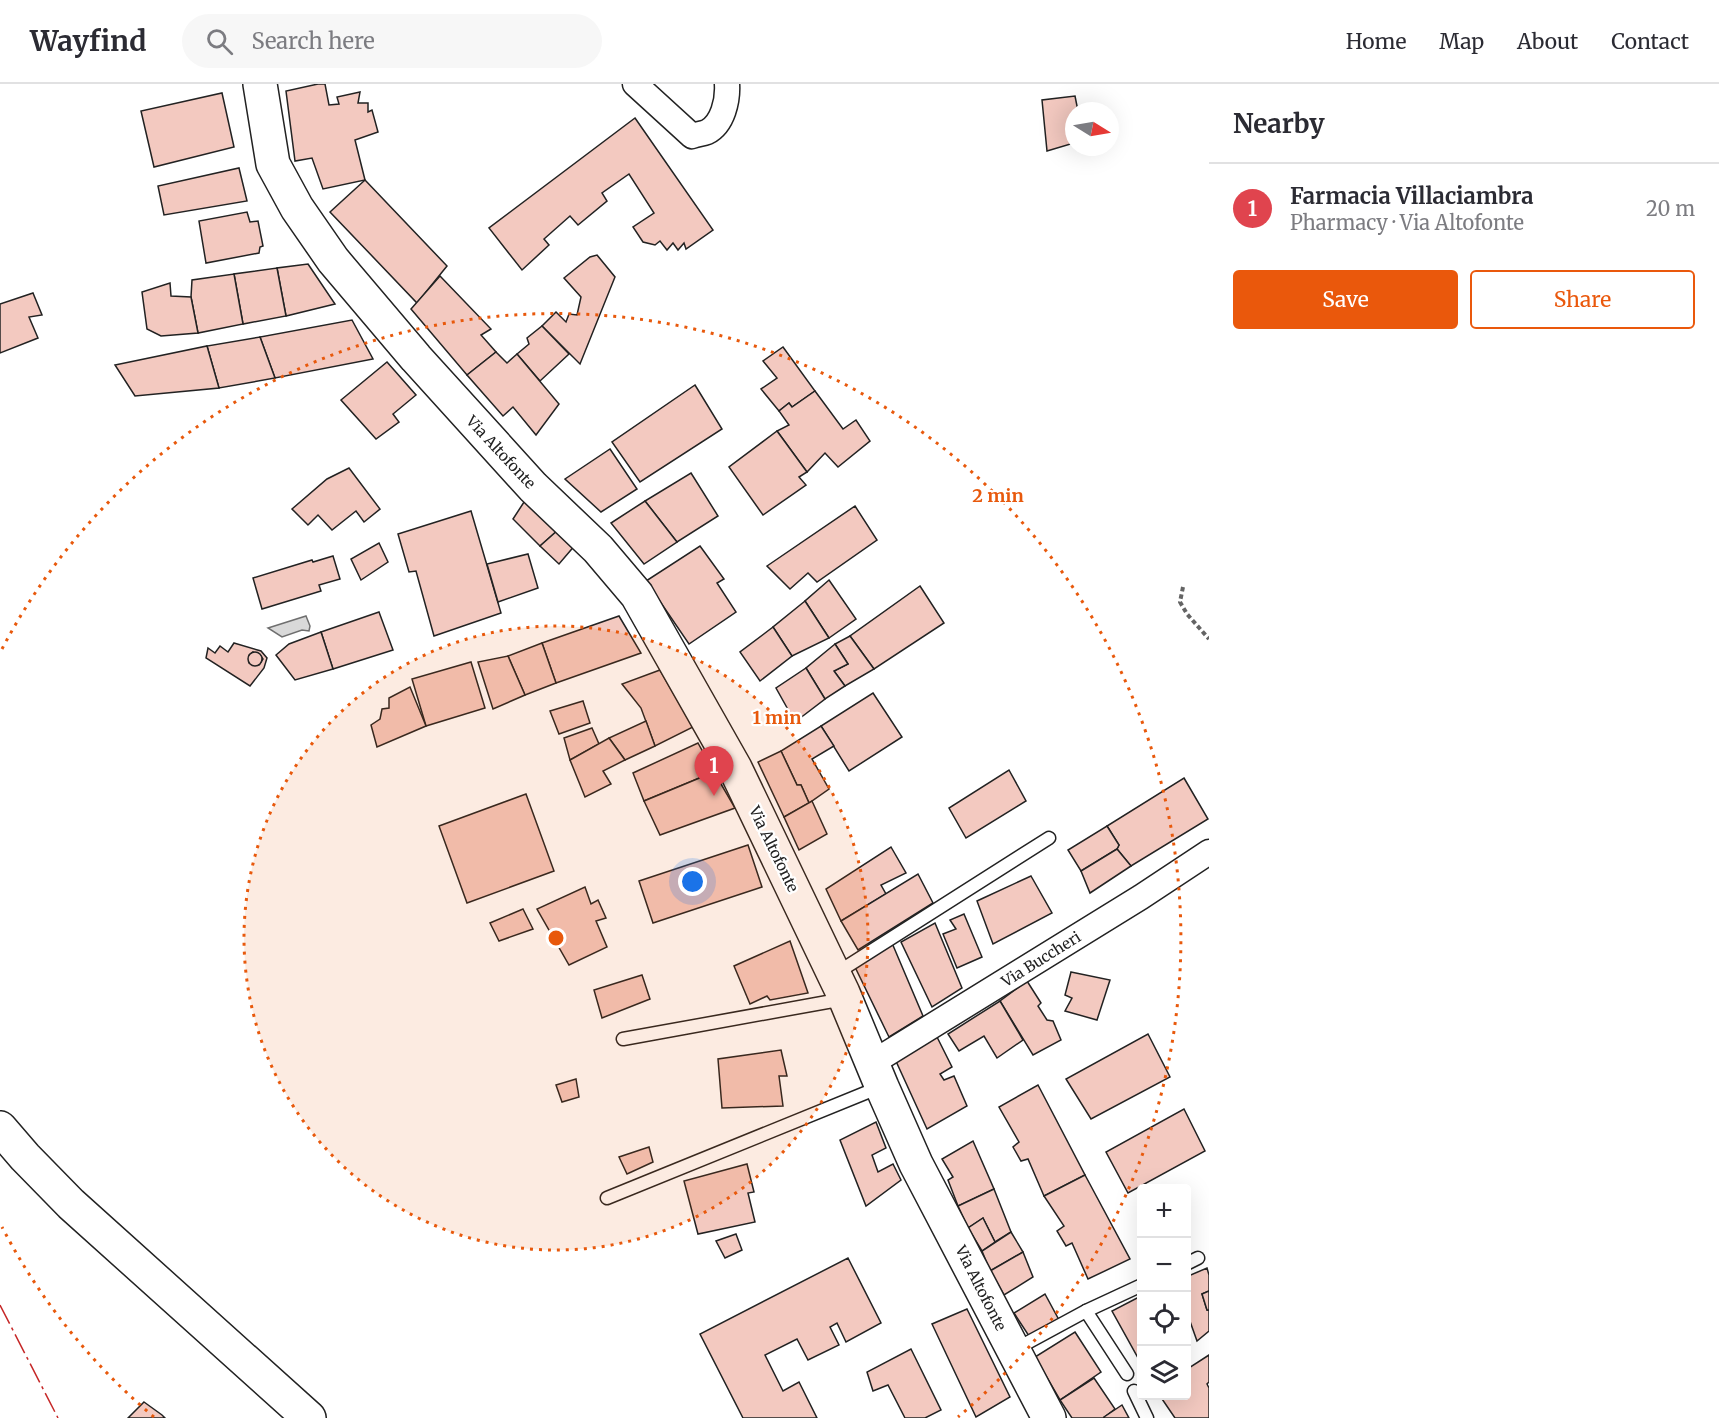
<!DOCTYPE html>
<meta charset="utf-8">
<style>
:root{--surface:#fff;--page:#f7f7f7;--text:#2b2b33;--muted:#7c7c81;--line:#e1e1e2;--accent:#ea580c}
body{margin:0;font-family:Merriweather,serif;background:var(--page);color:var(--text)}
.controls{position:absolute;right:18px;bottom:18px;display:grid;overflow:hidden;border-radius:6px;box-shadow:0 6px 24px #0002}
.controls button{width:54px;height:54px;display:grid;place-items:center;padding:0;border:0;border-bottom:2px solid var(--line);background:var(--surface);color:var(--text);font:30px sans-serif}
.compass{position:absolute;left:1065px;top:18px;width:54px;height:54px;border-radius:50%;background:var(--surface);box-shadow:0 6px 24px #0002;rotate:101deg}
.you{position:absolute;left:693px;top:798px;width:21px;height:21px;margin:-15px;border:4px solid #fff;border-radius:50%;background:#1a73e8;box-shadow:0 0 0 9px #1a73e833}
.badge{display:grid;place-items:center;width:39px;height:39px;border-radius:50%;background:var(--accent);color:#fff;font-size:20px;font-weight:700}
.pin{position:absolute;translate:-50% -50px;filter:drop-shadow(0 2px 3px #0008)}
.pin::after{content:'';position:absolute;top:32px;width:21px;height:18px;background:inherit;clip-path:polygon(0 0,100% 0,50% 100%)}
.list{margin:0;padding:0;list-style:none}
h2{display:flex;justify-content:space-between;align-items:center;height:78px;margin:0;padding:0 24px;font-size:26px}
h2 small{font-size:20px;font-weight:400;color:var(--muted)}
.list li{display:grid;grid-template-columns:39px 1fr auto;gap:18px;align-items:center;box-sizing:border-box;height:90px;padding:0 24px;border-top:2px solid var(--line)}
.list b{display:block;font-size:22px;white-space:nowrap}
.list p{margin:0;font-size:20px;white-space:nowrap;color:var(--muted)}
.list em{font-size:20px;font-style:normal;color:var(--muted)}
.actions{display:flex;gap:12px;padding:18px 24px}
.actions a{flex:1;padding:14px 0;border:2px solid var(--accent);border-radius:6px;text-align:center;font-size:21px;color:var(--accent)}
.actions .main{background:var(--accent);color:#fff}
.icon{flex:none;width:33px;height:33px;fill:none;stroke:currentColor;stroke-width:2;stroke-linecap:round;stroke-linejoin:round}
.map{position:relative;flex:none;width:1209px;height:1334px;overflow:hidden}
header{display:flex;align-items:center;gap:36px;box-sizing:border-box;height:84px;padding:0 30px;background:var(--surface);border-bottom:2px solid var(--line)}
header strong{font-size:28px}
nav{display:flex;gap:33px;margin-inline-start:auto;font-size:21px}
.search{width:420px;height:54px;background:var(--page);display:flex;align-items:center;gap:15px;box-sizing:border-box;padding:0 21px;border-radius:33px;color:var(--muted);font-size:22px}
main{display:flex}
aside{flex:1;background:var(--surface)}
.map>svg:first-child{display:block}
.water{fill:#d9d9d9;stroke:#6f6f6f;stroke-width:1.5}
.building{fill:#f3c9c0;stroke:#222;stroke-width:1.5;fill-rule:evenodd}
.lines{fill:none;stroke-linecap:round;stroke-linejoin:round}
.lane-casing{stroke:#222;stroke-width:15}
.street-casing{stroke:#222;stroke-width:27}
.secondary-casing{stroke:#222;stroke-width:36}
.path{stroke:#646464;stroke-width:4;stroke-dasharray:4.5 3;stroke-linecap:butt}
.lane{stroke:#fff;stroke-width:12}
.street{stroke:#fff;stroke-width:24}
.secondary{stroke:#fff;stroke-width:33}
.power{stroke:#c62828;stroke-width:1.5;stroke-dasharray:21 4.5 3 4.5;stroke-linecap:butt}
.ring{fill:none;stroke:#e8590c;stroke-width:3;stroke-dasharray:3 6}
.labels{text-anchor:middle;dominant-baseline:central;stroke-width:4.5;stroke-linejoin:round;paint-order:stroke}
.street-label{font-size:15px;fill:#222;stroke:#fff}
.centre{fill:#e8590c;stroke:#fff;stroke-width:3}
.ring-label{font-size:18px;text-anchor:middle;font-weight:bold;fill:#e8590c;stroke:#fff;stroke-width:4.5;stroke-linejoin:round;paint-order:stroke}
</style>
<header>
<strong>Wayfind</strong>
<div class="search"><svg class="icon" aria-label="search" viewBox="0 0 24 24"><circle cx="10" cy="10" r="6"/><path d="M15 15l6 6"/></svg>Search here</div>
<nav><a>Home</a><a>Map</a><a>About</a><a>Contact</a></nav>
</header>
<main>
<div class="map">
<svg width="1209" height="1334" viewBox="0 0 1209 1334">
<rect width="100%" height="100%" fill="#fff"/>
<path class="water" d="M306,532L310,542L309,547L302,546L282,553L268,544Z"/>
<g class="building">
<path d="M318,0H325L329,21L339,20L337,13L360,8L358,19H368V28L372,26L378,48L355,56L365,96L323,105L312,74L295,77L286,7Z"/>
<path d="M222,9L234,63L154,83L141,27Z"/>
<path d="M1075,12L1078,27H1074V59L1047,67L1042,16Z"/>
<path d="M635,34L713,146L686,165L684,159L678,166L673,159L667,166L660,157L655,161L643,158L633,143L654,129L629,90L602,109L607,117L578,141L570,132L544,155L549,161L522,186L489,144Z"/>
<path d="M239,84L247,117L164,131L158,102Z"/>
<path d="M365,96L447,182L417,219L330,128Z"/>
<path d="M247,128L250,138L258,137L263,162L260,163L259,169L206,179L199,137Z"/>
<path d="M597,171L615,193L580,280L542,242L556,228L566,238L569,230L577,231L581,213L564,194L590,173Z"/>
<path d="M308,180L335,220L286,232L277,184Z"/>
<path d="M277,184L286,232L243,240L234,190Z"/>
<path d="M234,190L243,240L198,249L191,213L192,196Z"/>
<path d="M440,192L491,245L481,251L496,268L467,291L411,225Z"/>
<path d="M170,199L171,212L191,213L198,249L161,252L147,245L142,208Z"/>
<path d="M33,209L42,231L29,233L38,254L0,269V220Z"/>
<path d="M352,236L373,275L275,294L260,253Z"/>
<path d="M542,242L569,270L540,297L517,270L529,260L527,254Z"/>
<path d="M260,253L275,294L219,304L207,262Z"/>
<path d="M207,262L219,304L135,312L115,281Z"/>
<path d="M783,263L815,307L792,323L789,319L779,327L761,305L777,294L763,277Z"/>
<path d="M496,268L507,279L517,270L559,320L536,351L513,323L503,332L467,291Z"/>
<path d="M387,278L416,311L393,330L399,338L376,355L341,316Z"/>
<path d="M695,301L722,345L640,398L612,358Z"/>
<path d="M815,307L843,345L856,336L870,357L838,383L825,369L807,388L777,347L789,341L779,327L789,319L792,323Z"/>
<path d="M777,347L807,388L799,393L806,401L763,431L729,383Z"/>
<path d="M610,365L637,405L601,428L565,395Z"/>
<path d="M349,384L380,425L364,438L356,427L332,446L318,431L308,441L292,425L327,395Z"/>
<path d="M691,389L718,432L677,458L645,417Z"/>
<path d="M526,415L558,446L540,462L513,435Z"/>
<path d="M645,417L677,458L644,480L611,439Z"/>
<path d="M855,422L877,456L817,498L808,489L790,505L767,482Z"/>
<path d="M471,427L501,529L434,552L416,487L409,488L398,450Z"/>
<path d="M558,446L576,460L559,480L540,462Z"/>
<path d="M379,459L388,478L361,496L351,475Z"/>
<path d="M700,462L724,495L717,499L736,528L689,560L646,497Z"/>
<path d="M528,470L538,504L498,518L487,480Z"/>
<path d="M333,472L340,495L319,501L321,507L262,525L253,494L312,476L313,478Z"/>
<path d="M829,496L856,535L829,554L805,517Z"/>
<path d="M920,502L944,539L874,585L850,552Z"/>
<path d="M805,517L829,554L792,572L773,543Z"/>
<path d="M379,528L393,566L333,585L321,548Z"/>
<path d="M619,532L641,569L556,599L542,559Z"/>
<path d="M773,543L792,572L760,597L740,568Z"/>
<path d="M321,548L333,585L295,596L276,571L289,560Z"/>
<path d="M850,552L874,585L845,602L834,587L848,580L835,560Z"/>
<path d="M234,559L261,567L267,574L264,584L250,602L206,574L208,564L215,569L220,562L228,568ZM253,568L261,572L263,575L259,581L249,579V571Z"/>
<path d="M542,559L556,599L525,611L508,572Z"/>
<path d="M835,560L848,580L834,587L845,602L825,615L806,584Z"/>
<circle cx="255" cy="575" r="7"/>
<path d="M508,572L525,611L493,625L478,578Z"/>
<path d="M471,578L485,624L426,642L412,595Z"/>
<path d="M806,584L825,615L795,638L776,604Z"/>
<path d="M660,586L693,643L655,662L641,624L622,600Z"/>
<path d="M410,603L426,642L377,663L371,641L380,635L382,625L389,624V614Z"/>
<path d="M873,609L902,653L849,687L821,642Z"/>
<path d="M583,617L590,639L559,650L550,627Z"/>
<path d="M646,637L655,662L625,676L609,654Z"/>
<path d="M821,642L834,662L812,675L829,705L809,719L801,701H797L781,667Z"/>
<path d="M592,644L599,660L570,676L564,654Z"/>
<path d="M609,654L625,676L603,687L611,700L585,713L570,676Z"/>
<path d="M698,659L714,688L644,717L633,689Z"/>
<path d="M781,667L797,701H801L809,719L784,733L758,678Z"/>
<path d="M1009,686L1026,717L966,754L949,724Z"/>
<path d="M714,688L735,724L660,751L644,717Z"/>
<path d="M1184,694L1208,735L1131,782L1117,765L1119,761L1107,742Z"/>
<path d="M526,710L554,787L467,819L439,742Z"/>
<path d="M812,717L827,750L799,766L784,733Z"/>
<path d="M1107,742L1119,761L1117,765L1081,787L1068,766Z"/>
<path d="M748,761L762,803L653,839L639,797Z"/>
<path d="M891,763L906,789L881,801L886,810L841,837L826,805Z"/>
<path d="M1117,765L1131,782L1090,809L1081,787Z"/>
<path d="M918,790L933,819L858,866L841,837Z"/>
<path d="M1031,792L1052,829L993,860L977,817Z"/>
<path d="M585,803L591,820L598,816L606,834L596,837L607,863L569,881L537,825Z"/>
<path d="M523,825L533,845L499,857L490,839Z"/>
<path d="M964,830L982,873L957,884L943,850L956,845L950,836Z"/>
<path d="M935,839L962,904L932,923L901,858Z"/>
<path d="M790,857L808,909L770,916L767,912L750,920L734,882Z"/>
<path d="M892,859L923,932L889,953L855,883Z"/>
<path d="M1071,888L1110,896L1097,936L1065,927L1072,914L1065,911Z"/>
<path d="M642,891L650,915L602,934L594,906Z"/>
<path d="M1027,897L1041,919L1038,922L1047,936L1053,937L1061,956L1033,971L1000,917Z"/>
<path d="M1000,917L1023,956L997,974L984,952L959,967L948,950Z"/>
<path d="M935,949L952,983L940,990L944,996L954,992L967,1022L927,1045L895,975Z"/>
<path d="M1148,950L1170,993L1091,1035L1066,995Z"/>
<path d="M781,966L787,992H779L783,1022L722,1024L718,975Z"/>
<path d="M576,995L579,1013L562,1018L556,1001Z"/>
<path d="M1038,1001L1085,1091L1044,1112L1028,1075L1021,1077L1013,1063L1019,1058L999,1023Z"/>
<path d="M1184,1025L1205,1067L1128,1109L1106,1068Z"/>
<path d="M876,1038L886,1064L872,1071L878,1088L893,1080L901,1096L866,1122L840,1056Z"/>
<path d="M973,1057L994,1105L958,1122L948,1096L953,1093L942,1075Z"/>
<path d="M649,1063L653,1078L627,1090L619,1073Z"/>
<path d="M747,1080L754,1108L748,1109L755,1138L698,1150L684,1097Z"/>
<path d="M1085,1091L1130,1175L1088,1195L1072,1159L1066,1162L1057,1147L1064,1142L1044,1112Z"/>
<path d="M994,1105L1011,1148L995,1158L983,1134L968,1144L958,1122Z"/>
<path d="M983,1134L995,1158L982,1167L968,1144Z"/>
<path d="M1011,1148L1023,1168L990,1187L982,1167Z"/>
<path d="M736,1150L742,1166L725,1174L716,1157Z"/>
<path d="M1023,1168L1033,1193L1004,1211L990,1187Z"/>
<path d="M848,1174L881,1239L846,1258L837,1239L830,1243L839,1261L808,1276L797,1255L765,1271L783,1307L799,1298L817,1334H743L700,1250Z"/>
<path d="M1207,1184L1209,1191V1207L1202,1210L1207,1226H1209V1247L1197,1257L1186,1226V1193Z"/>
<path d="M1209,1207V1226H1207L1202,1210Z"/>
<path d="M1045,1210L1059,1236L1029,1252L1014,1229Z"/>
<path d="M1139,1213L1142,1218V1281L1112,1227Z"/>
<path d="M967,1225L1010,1313L976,1333L932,1240Z"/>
<path d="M1075,1248L1101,1288L1060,1316L1035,1273Z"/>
<path d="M911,1265L941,1326L925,1334H905L888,1301L873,1307L867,1288Z"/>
<path d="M1209,1271V1298L1207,1300L1209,1304V1334H1175L1160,1312H1186V1278L1189,1284Z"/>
<path d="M1094,1294L1115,1325L1103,1334H1072L1060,1316Z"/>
<path d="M144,1318L162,1331L165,1334H128Z"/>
<path d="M1122,1321L1129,1334H1105L1104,1333Z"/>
</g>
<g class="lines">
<defs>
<g id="lane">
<path d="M835,890L1049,754"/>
<path d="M623,955L844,915"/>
<path d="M607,1114L880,1003"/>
<path d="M1186,1180L1198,1174"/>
<path d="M1086,1227L1127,1290"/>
<path d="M1014,1266L1086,1227L1142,1201"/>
<path d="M1134,1307L1147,1334"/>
</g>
<g id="street">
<path d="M635,0L692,52C697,50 702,50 707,48C723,40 728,16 727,0"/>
<path d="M872,979L1141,813L1209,768"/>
</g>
<g id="secondary">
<path d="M260,0L273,80L297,124L333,176L416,274L533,403L598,465L637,511L735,684L843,909L882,1003L916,1080L1049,1334"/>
<path d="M0,1044L25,1073L71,1120L309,1334"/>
</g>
</defs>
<use href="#lane" class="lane-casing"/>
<use href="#street" class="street-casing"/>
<use href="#secondary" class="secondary-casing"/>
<path class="path" d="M1183,503L1180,518L1187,530L1209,555"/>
<use href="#lane" class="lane"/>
<use href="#street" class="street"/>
<use href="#secondary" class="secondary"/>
<path class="power" d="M0,1221L58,1334"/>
</g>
<circle cx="556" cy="854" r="312" fill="#e8590c" fill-opacity=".12"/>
<g class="ring">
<circle cx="556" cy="854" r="312"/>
<path d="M154 1333A625 625 0 0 1 2 1143M2 565A625 625 0 1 1 958 1333"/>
</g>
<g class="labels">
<g class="street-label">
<text transform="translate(501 368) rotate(47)">Via Altofonte</text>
<text transform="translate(774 765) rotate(64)">Via Altofonte</text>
<text transform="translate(1041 875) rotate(-32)">Via Buccheri</text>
<text transform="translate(981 1204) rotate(63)">Via Altofonte</text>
</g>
</g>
<circle cx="556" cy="854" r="9" class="centre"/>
<g class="ring-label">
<text x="998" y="418">2 min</text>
<text x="777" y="640">1 min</text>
</g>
</svg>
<div class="controls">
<button>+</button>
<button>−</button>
<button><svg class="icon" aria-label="locate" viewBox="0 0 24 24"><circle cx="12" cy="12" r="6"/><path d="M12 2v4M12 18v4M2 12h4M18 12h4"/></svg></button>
<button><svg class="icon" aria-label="layers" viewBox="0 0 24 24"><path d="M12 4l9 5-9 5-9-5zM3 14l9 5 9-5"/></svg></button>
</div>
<svg class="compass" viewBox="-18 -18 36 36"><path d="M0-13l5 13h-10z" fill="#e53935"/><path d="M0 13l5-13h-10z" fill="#7c7c81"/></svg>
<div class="you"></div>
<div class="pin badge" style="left:714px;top:712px;background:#e0444e">1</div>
</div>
<aside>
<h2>Nearby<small></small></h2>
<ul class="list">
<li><span class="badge" style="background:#e0444e">1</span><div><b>Farmacia Villaciambra</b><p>Pharmacy · Via Altofonte</p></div><em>20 m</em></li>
</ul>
<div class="actions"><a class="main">Save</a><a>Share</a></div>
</aside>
</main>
